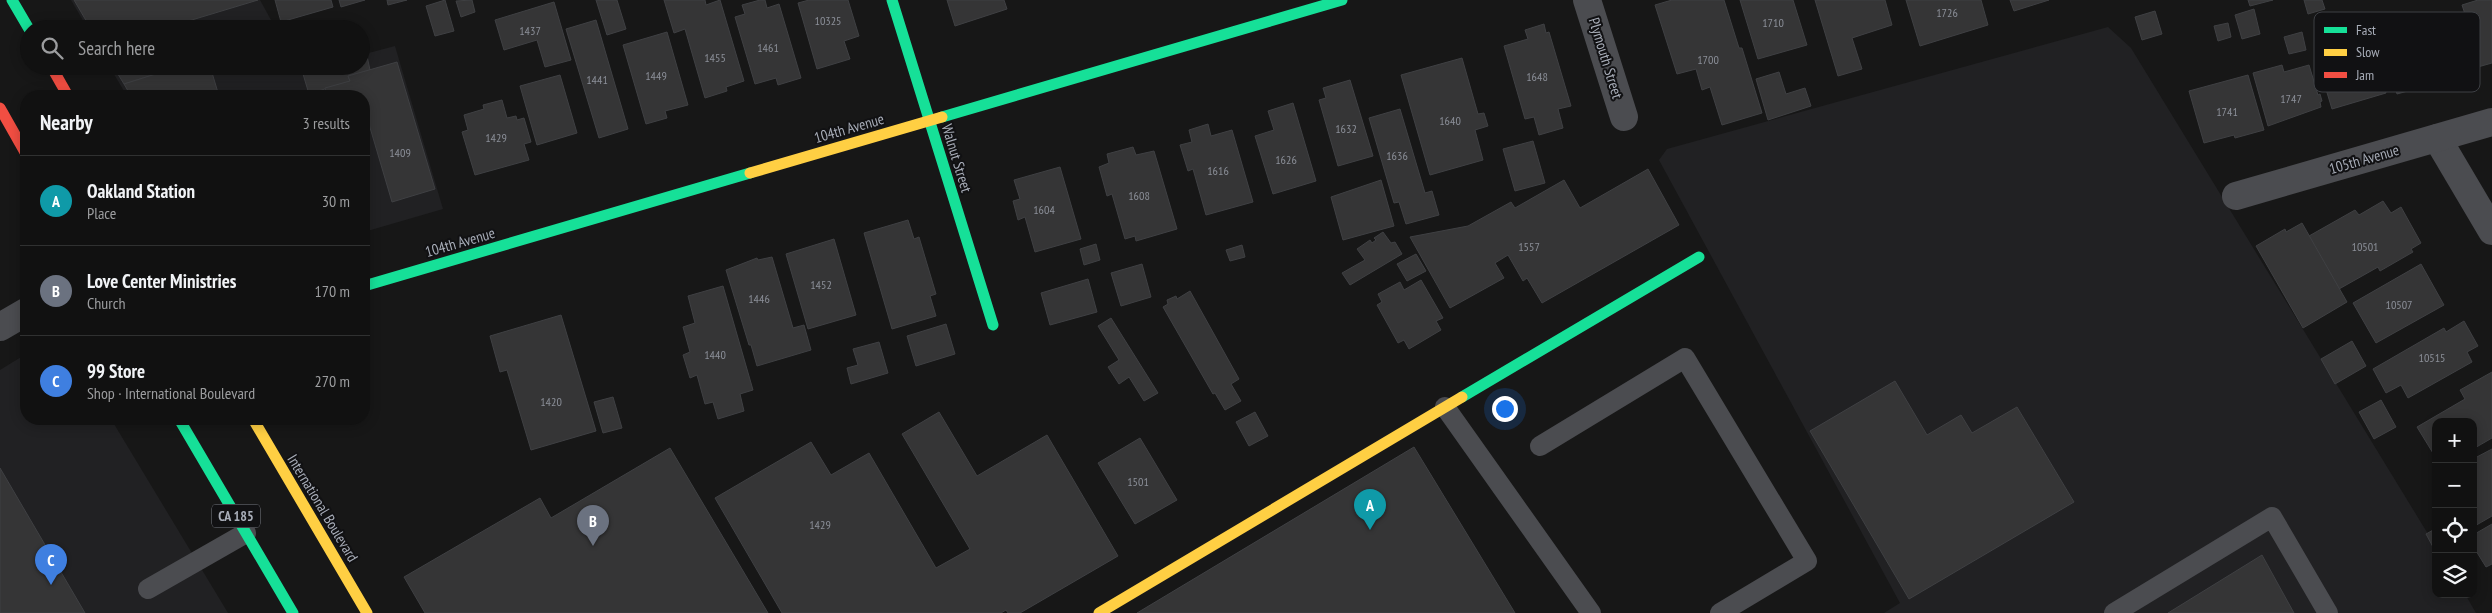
<!DOCTYPE html>
<meta charset="utf-8">
<style>
:root{--surface:#111;--page:#1e1f1f;--text:#f1f3f6;--muted:#9c9d9f;--line:#303131;--accent:#757880}
body{margin:0;font-family:"PT Sans Narrow",sans-serif;background:var(--page);color:var(--text)}
.controls{position:absolute;right:15px;bottom:15px;display:grid;overflow:hidden;border-radius:10px;box-shadow:0 2px 12px #0003}
.controls button{width:45px;height:45px;display:grid;place-items:center;padding:0;border:0;border-bottom:1px solid var(--line);background:var(--surface);color:var(--text);font:25px sans-serif}
.you{position:absolute;left:1504px;top:408px;width:18px;height:18px;margin:-12px;border:4px solid #fff;border-radius:50%;background:#1a73e8;box-shadow:0 0 0 8px #1a73e833}
.badge{display:grid;place-items:center;width:32px;height:32px;border-radius:50%;background:var(--accent);color:#fff;font-size:16px;font-weight:700}
.pin{position:absolute;translate:-50% -41px;filter:drop-shadow(0 1px 2px #0008)}
.pin::after{content:'';position:absolute;top:26px;width:18px;height:15px;background:inherit;clip-path:polygon(0 0,100% 0,50% 100%)}
.list{margin:0;padding:0;list-style:none}
h2{display:flex;justify-content:space-between;align-items:center;height:65px;margin:0;padding:0 20px;font-size:21px}
h2 small{font-size:16px;font-weight:400;color:var(--muted)}
.list li{display:grid;grid-template-columns:32px 1fr auto;gap:15px;align-items:center;box-sizing:border-box;height:90px;padding:0 20px;border-top:1px solid var(--line)}
.list b{display:block;font-size:19px;white-space:nowrap}
.list p{margin:0;font-size:16px;white-space:nowrap;color:var(--muted)}
.list em{font-size:16px;font-style:normal;color:var(--muted)}
.icon{flex:none;width:28px;height:28px;fill:none;stroke:currentColor;stroke-width:2;stroke-linecap:round;stroke-linejoin:round}
.map{position:relative;flex:none;width:2492px;height:613px;overflow:hidden}
.search{position:absolute;background:var(--surface);box-shadow:0 2px 12px #0003;left:20px;top:20px;width:350px;height:55px;display:flex;align-items:center;gap:12px;box-sizing:border-box;padding:0 18px;border-radius:28px;color:var(--muted);font-size:19px}
.panel{position:absolute;background:var(--surface);box-shadow:0 2px 12px #0003;left:20px;top:90px;width:350px;height:335px;border-radius:20px}
.map>svg:first-child{display:block}
.built{fill:#212123}
.building{fill:#353536;stroke:#3f4043}
.lines{fill:none;stroke-linecap:round;stroke-linejoin:round}
.lane{stroke:#4b4c50;stroke-width:20}
.street{stroke:#4b4c50;stroke-width:28}
.fast{stroke:#16e098;stroke-width:11}
.slow{stroke:#ffcf43;stroke-width:11}
.jam{stroke:#f24e42;stroke-width:11}
.labels{text-anchor:middle;dominant-baseline:central;stroke-width:4;stroke-linejoin:round;paint-order:stroke}
.number-label{font-size:12px;fill:#8b8f98}
.shield{fill:#111113;stroke:#7b7e86;stroke-width:1}
.shield-label{font-size:14px;font-weight:bold;fill:#a8adb8}
.street-label{font-size:15px;fill:#a8adb8;stroke:#111113}
.key{fill:#111113;stroke:#3e4045;stroke-width:1}
.key-label{font-size:14px;fill:#a8adb8}
</style>
<div class="map">
<svg width="2492" height="613" viewBox="0 0 2492 613">
<rect width="100%" height="100%" fill="#171717"/>
<g class="built">
<path d="M71,0H260L276,29H88Z"/>
<path d="M2108,27L2131,48L2436,547V594H2465L2476,613H1884L1900,603L1659,160L1667,149Z"/>
<path d="M395,46L443,209L364,232V96H127L109,66H299L302,71L319,66H361V55Z"/>
<path d="M26,354V419H111L228,613H0V370Z"/>
</g>
<g class="building">
<path d="M74,0H258L162,29H91Z"/>
<path d="M275,0H331L333,7L281,22Z"/>
<path d="M339,0H365L341,7Z"/>
<path d="M387,0H407L388,5Z"/>
<path d="M445,0L454,31L435,36L426,6Z"/>
<path d="M472,0L475,12L461,17L456,1Z"/>
<path d="M596,0H617L626,29L607,35Z"/>
<path d="M664,0H705L706,5L720,0L744,81L726,87L727,91L705,98L685,29L674,33Z"/>
<path d="M760,0H765L767,8L779,4L801,78L778,85L776,78L755,84L735,17L745,14L742,5Z"/>
<path d="M809,0H848L859,36L844,41L850,59L817,69L798,3Z"/>
<path d="M947,0H1004L1007,9L955,26Z"/>
<path d="M1672,0H1724L1739,48H1742L1762,113L1722,125L1710,87L1702,90L1696,69L1677,74L1655,5Z"/>
<path d="M1740,0H1793L1807,45L1758,59Z"/>
<path d="M1815,0H1885L1892,25L1852,38L1862,69L1838,76Z"/>
<path d="M1906,0H1981L1988,25L1920,46Z"/>
<path d="M2010,0H2049L2014,11Z"/>
<path d="M2248,0H2273L2250,6Z"/>
<path d="M2304,0H2322L2325,9L2308,14Z"/>
<path d="M2478,0H2492V63L2460,72L2447,26L2467,20L2462,5Z"/>
<path d="M554,2L571,60L545,67L537,40L504,50L495,20Z"/>
<path d="M2254,9L2260,34L2242,39L2235,15Z"/>
<path d="M2155,11L2162,34L2142,40L2135,17Z"/>
<path d="M596,20L628,129L599,138L566,29Z"/>
<path d="M2228,23L2231,37L2218,41L2214,26Z"/>
<path d="M1544,24L1546,33L1549,32L1571,106L1558,109L1563,128L1539,135L1534,117L1525,119L1504,46L1528,39L1525,30Z"/>
<path d="M2436,30L2450,79L2397,94L2383,45Z"/>
<path d="M667,32L688,105L665,111L667,118L646,124L623,45Z"/>
<path d="M2302,32L2306,50L2289,54L2284,37Z"/>
<path d="M2345,45L2348,53L2372,47L2386,93L2332,109L2315,53Z"/>
<path d="M367,56L370,70L348,76L350,81L309,94L303,74L330,66H361V57Z"/>
<path d="M1462,58L1478,114L1484,113L1488,126L1475,130L1483,160L1430,175L1401,75Z"/>
<path d="M397,62L435,189L392,202L366,114H364V96H327L325,88L350,81L348,76Z"/>
<path d="M2282,65L2284,72L2309,65L2318,95L2320,94L2322,101L2320,102L2321,107L2268,126L2253,73Z"/>
<path d="M113,66H174L175,68L124,84Z"/>
<path d="M181,66H210L219,96H131L124,84Z"/>
<path d="M1779,72L1786,94L1805,88L1811,106L1768,120L1756,79Z"/>
<path d="M560,75L577,133L537,145L520,86Z"/>
<path d="M2248,75L2264,130L2235,138L2234,135L2204,143L2189,91Z"/>
<path d="M1350,80L1373,156L1338,166L1319,100L1326,98L1323,88Z"/>
<path d="M502,100L507,118L516,116L517,120L524,118L531,142L524,144L529,160L475,175L462,132L468,130L464,115L484,109L483,105Z"/>
<path d="M1293,103L1316,181L1273,194L1255,136L1274,130L1268,111Z"/>
<path d="M1400,109L1425,193L1432,191L1439,215L1406,224L1399,202L1394,203L1369,118Z"/>
<path d="M1208,124L1211,136L1232,130L1253,202L1206,215L1193,169L1188,171L1180,145L1192,142L1189,130Z"/>
<path d="M1533,141L1545,183L1515,191L1503,149Z"/>
<path d="M1133,147L1136,155L1154,151L1177,229L1136,241L1135,236L1125,239L1112,194L1107,196L1099,167L1109,163L1107,154Z"/>
<path d="M1060,167L1081,239L1035,252L1025,217L1018,220L1013,201L1020,199L1014,180Z"/>
<path d="M1648,169L1679,225L1542,303L1527,278L1523,281L1508,255L1495,263L1504,278L1450,308L1410,237L1468,226L1511,202L1515,208L1564,180L1580,208Z"/>
<path d="M1381,180L1394,226L1343,240L1331,197Z"/>
<path d="M2383,201L2391,213L2401,207L2421,243L2411,249L2413,252L2380,271L2378,267L2339,289L2309,236L2355,210L2359,215Z"/>
<path d="M908,220L914,239L919,237L936,294L930,296L936,316L892,329L864,233Z"/>
<path d="M2302,223L2347,302L2303,328L2256,246L2285,229L2286,232Z"/>
<path d="M1383,232L1391,243L1395,242L1402,254L1350,285L1342,273L1365,260L1357,249L1370,240L1372,243L1376,240L1374,238Z"/>
<path d="M834,239L856,315L808,329L786,254Z"/>
<path d="M1096,244L1100,260L1084,265L1080,249Z"/>
<path d="M1242,245L1245,257L1230,261L1226,250Z"/>
<path d="M1416,254L1426,271L1407,281L1397,264Z"/>
<path d="M772,257L793,328L804,325L811,350L757,366L751,345H749L726,270L757,258L758,260Z"/>
<path d="M1142,264L1151,297L1121,306L1111,273Z"/>
<path d="M2421,264L2444,305L2376,343L2353,303Z"/>
<path d="M1088,279L1097,312L1050,325L1041,293Z"/>
<path d="M1421,280L1443,318L1436,321L1441,330L1409,349L1404,340L1398,343L1377,305L1382,302L1378,294L1400,282L1404,290Z"/>
<path d="M723,286L753,390L740,394L744,411L718,419L713,402L705,404L697,375L690,378L683,355L690,352L683,327L695,323L688,296Z"/>
<path d="M1190,291L1239,379L1231,384L1241,401L1225,410L1215,393L1213,394L1163,307L1168,304L1167,300L1176,296L1177,299Z"/>
<path d="M561,315L596,431L531,450L507,370L500,372L490,336Z"/>
<path d="M1111,318L1158,393L1144,401L1129,377L1119,384L1108,367L1119,360L1098,326Z"/>
<path d="M2464,321L2478,346L2467,352L2472,362L2408,398L2401,385L2386,393L2373,369L2444,328L2446,332Z"/>
<path d="M946,324L955,354L916,366L907,336Z"/>
<path d="M2352,341L2366,366L2335,384L2321,359Z"/>
<path d="M879,342L888,373L851,384L847,368L858,365L853,349Z"/>
<path d="M2492,372V438L2473,449V422H2436V458L2417,427L2465,399L2460,390Z"/>
<path d="M1895,381L1927,435L1961,415L1972,433L2017,407L2074,502L1909,599L1810,431Z"/>
<path d="M613,397L622,428L603,433L594,402Z"/>
<path d="M2381,400L2396,427L2374,439L2359,412Z"/>
<path d="M939,412L977,476L1047,435L1118,556L1020,613H1008L1006,610L1001,613H782L715,498L811,442L831,475L869,453L936,568L970,549L902,434Z"/>
<path d="M1255,412L1268,436L1249,446L1236,422Z"/>
<path d="M1140,438L1177,500L1135,524L1098,463Z"/>
<path d="M1414,447L1515,613H1137Z"/>
<path d="M670,448L768,613H425L404,577L540,498L551,518Z"/>
<path d="M2492,449V516L2473,527V459Z"/>
<path d="M0,468L85,613H0Z"/>
<path d="M2492,524V564L2486,567L2473,546V535Z"/>
<path d="M2435,529L2436,546L2433,547L2426,534Z"/>
<path d="M2262,555L2294,613H2168Z"/>
</g>
<g class="lines">
<g class="lane">
<path d="M1445,407L1591,613"/>
<path d="M1540,446L1685,358L1807,561L1720,613"/>
<path d="M148,589L246,533"/>
<path d="M2114,613L2272,517L2328,613"/>
</g>
<g class="street">
<path d="M1587,0L1624,117"/>
<path d="M2437,138L2492,231"/>
<path d="M2236,196L2492,122"/>
<path d="M0,327L26,312"/>
</g>
<g class="fast">
<path d="M12,0L29,29"/>
<path d="M892,0L993,325"/>
<path d="M942,117L1342,0"/>
<path d="M364,286L750,173"/>
<path d="M1462,397L1699,257"/>
<path d="M179,419L293,613"/>
</g>
<g class="slow">
<path d="M750,173L942,117"/>
<path d="M253,419L367,613"/>
<path d="M1099,613L1462,397"/>
</g>
<g class="jam">
<path d="M51,66L68,96"/>
<path d="M0,108L26,154"/>
</g>
</g>
<g class="labels">
<g class="number-label">
<text x="1947" y="12">1726</text>
<text x="828" y="20">10325</text>
<text x="1773" y="22">1710</text>
<text x="530" y="30">1437</text>
<text x="768" y="47">1461</text>
<text x="715" y="57">1455</text>
<text x="1708" y="59">1700</text>
<text x="656" y="75">1449</text>
<text x="1537" y="76">1648</text>
<text x="597" y="79">1441</text>
<text x="2291" y="98">1747</text>
<text x="2227" y="111">1741</text>
<text x="1450" y="120">1640</text>
<text x="1346" y="128">1632</text>
<text x="496" y="137">1429</text>
<text x="400" y="152">1409</text>
<text x="1397" y="155">1636</text>
<text x="1286" y="159">1626</text>
<text x="1218" y="170">1616</text>
<text x="1139" y="195">1608</text>
<text x="1044" y="209">1604</text>
<text x="1529" y="246">1557</text>
<text x="2365" y="246">10501</text>
<text x="821" y="284">1452</text>
<text x="759" y="298">1446</text>
<text x="2399" y="304">10507</text>
<text x="715" y="354">1440</text>
<text x="2432" y="357">10515</text>
<text x="551" y="401">1420</text>
<text x="1138" y="481">1501</text>
<text x="820" y="524">1429</text>
</g>
<rect class="shield" x="212" y="504.5" width="48" height="23" rx="4"/>
<g class="shield-label">
<text x="236" y="516">CA 185</text>
</g>
<g class="street-label">
<text transform="translate(1606 58) rotate(73)">Plymouth Street</text>
<text transform="translate(849 128) rotate(-16)">104th Avenue</text>
<text transform="translate(957 158) rotate(73)">Walnut Street</text>
<text transform="translate(2364 159) rotate(-16)">105th Avenue</text>
<text transform="translate(460 242) rotate(-16)">104th Avenue</text>
<text transform="translate(323 508) rotate(59)">International Boulevard</text>
</g>
</g>
<rect x="2314" y="12" width="166" height="80" rx="8" class="key"/>
<rect x="2324" y="27" width="23" height="6" fill="#16e098"/>
<rect x="2324" y="49" width="23" height="7" fill="#ffcf43"/>
<rect x="2324" y="72" width="23" height="6" fill="#f24e42"/>
<g class="key-label">
<text x="2356" y="35">Fast</text>
<text x="2356" y="57">Slow</text>
<text x="2356" y="80">Jam</text>
</g>
</svg>
<div class="controls">
<button>+</button>
<button>−</button>
<button><svg class="icon" aria-label="locate" viewBox="0 0 24 24"><circle cx="12" cy="12" r="6"/><path d="M12 2v4M12 18v4M2 12h4M18 12h4"/></svg></button>
<button><svg class="icon" aria-label="layers" viewBox="0 0 24 24"><path d="M12 4l9 5-9 5-9-5zM3 14l9 5 9-5"/></svg></button>
</div>
<div class="you"></div>
<div class="pin badge" style="left:1370px;top:530px;background:#0f9aa8">A</div>
<div class="pin badge" style="left:593px;top:546px;background:#6b7280">B</div>
<div class="pin badge" style="left:51px;top:585px;background:#3f7fe0">C</div>
<div class="search"><svg class="icon" aria-label="search" viewBox="0 0 24 24"><circle cx="10" cy="10" r="6"/><path d="M15 15l6 6"/></svg>Search here</div>
<section class="panel">
<h2>Nearby<small>3 results</small></h2>
<ul class="list">
<li><span class="badge" style="background:#0f9aa8">A</span><div><b>Oakland Station</b><p>Place</p></div><em>30 m</em></li>
<li><span class="badge" style="background:#6b7280">B</span><div><b>Love Center Ministries</b><p>Church</p></div><em>170 m</em></li>
<li><span class="badge" style="background:#3f7fe0">C</span><div><b>99 Store</b><p>Shop · International Boulevard</p></div><em>270 m</em></li>
</ul>
</section>
</div>
